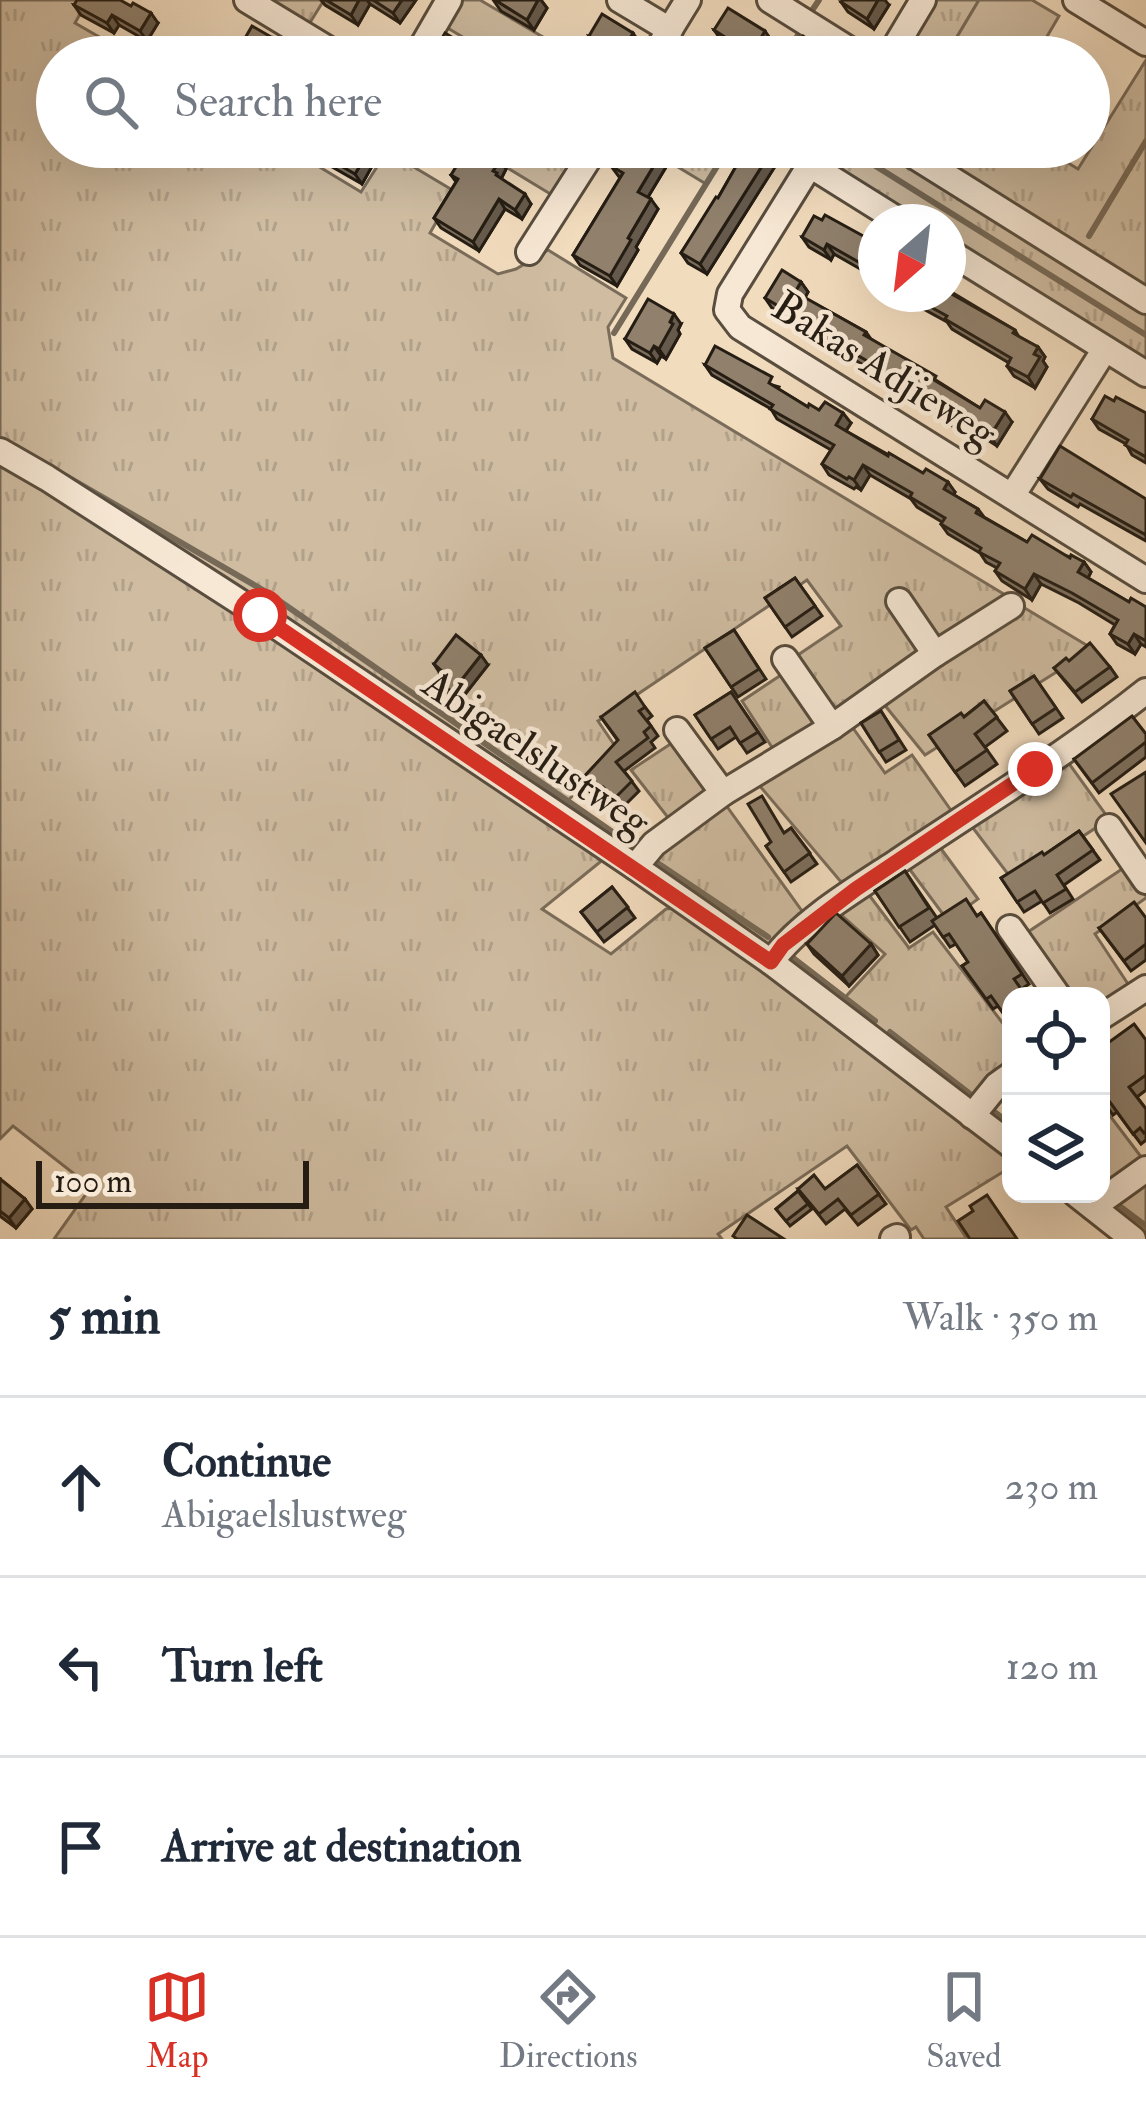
<!DOCTYPE html>
<meta charset="utf-8">
<style>
:root{--surface:#fff;--page:#f2f2f3;--text:#1f2937;--muted:#747a83;--line:#e0e1e3;--accent:#d93025}
body{margin:0;font-family:"IM FELL Double Pica",serif;background:var(--page);color:var(--text)}
.controls{position:absolute;right:36px;bottom:36px;display:grid;overflow:hidden;border-radius:24px;box-shadow:0 12px 48px #0002}
.controls button{width:108px;height:108px;display:grid;place-items:center;padding:0;border:0;border-bottom:3px solid var(--line);background:var(--surface);color:var(--text);font:60px sans-serif}
.compass{position:absolute;left:858px;top:204px;width:108px;height:108px;border-radius:50%;background:var(--surface);box-shadow:0 12px 48px #0002;rotate:208deg}
.scale{position:absolute;left:36px;bottom:30px;width:273px;box-sizing:border-box;padding-left:12px;border:6px solid #251d13;border-top:0;font-size:33px;line-height:42px;white-space:nowrap;color:#251d13;-webkit-text-stroke:9px #f7e8d5;paint-order:stroke}
.stop{position:absolute;width:36px;height:36px;margin:-27px;border:9px solid #d93025;border-radius:50%;background:#fff}
.stop.end{background:#d93025;border-color:#fff;box-shadow:0 3px 12px #0008}
.list{margin:0;padding:0;list-style:none}
h2{display:flex;justify-content:space-between;align-items:center;height:156px;margin:0;padding:0 48px;font-size:51px}
h2 small{font-size:39px;font-weight:400;color:var(--muted)}
.list li{display:grid;grid-template-columns:78px 1fr auto;gap:36px;align-items:center;box-sizing:border-box;height:180px;padding:0 48px;border-top:3px solid var(--line)}
.list b{display:block;font-size:45px;white-space:nowrap}
.list p{margin:0;font-size:39px;white-space:nowrap;color:var(--muted)}
.list em{font-size:39px;font-style:normal;color:var(--muted)}
.icon{flex:none;width:66px;height:66px;fill:none;stroke:currentColor;stroke-width:2;stroke-linecap:round;stroke-linejoin:round}
.map{position:relative;flex:none;width:1146px;height:1239px;overflow:hidden}
.search{position:absolute;background:var(--surface);box-shadow:0 12px 48px #0002;left:36px;right:36px;top:36px;height:132px;display:flex;align-items:center;gap:30px;box-sizing:border-box;padding:0 42px;border-radius:66px;color:var(--muted);font-size:45px}
.sheet{height:696px;background:var(--surface)}
nav{display:flex;justify-content:space-around;align-items:center;box-sizing:border-box;height:168px;border-top:3px solid var(--line);background:var(--surface);font-size:33px;color:var(--muted)}
nav a{display:grid;justify-items:center;gap:6px}
nav .on{color:var(--accent)}
.map>svg:first-child{display:block}
.grass{fill:url(#grass-tufts);stroke:#7a6c5a;stroke-width:3}
.garden{fill:#cfbca1;stroke:#7a6c5a;stroke-width:3}
.lines{fill:none;stroke-linecap:round;stroke-linejoin:round}
.stream{stroke:#766957;stroke-width:6}
.minor-casing{stroke:#584d3e;stroke-width:30}
.minor{stroke:#f7e8d5;stroke-width:24}
.wall{fill:#7c6e5d;stroke:#251d13;stroke-width:3}
.shaded-wall{fill:#655a4c;stroke:#251d13;stroke-width:3}
.building{fill:#90806c;stroke:#251d13;stroke-width:3}
.route{stroke:#d93025;stroke-width:15}
.labels{text-anchor:middle;dominant-baseline:central;stroke-width:9;stroke-linejoin:round;paint-order:stroke}
.street-label{font-size:42px;fill:#251d13;stroke:#f7e8d5}
</style>
<div class="map">
<svg width="1146" height="1239" viewBox="0 0 1146 1239">
<defs>
<pattern id="grass-tufts" width="24" height="20" patternUnits="userSpaceOnUse" patternTransform="scale(3)"><rect width="24" height="20" fill="#cfbca1"/><path d="M3 7l-1-3M5 7V3M7 7l1-3M15 17l-1-3M17 17v-4M19 17l1-3" fill="none" stroke="#b2a18a"/></pattern>
</defs>
<rect width="100%" height="100%" fill="#f2dcbe"/>
<filter id="stains"><feTurbulence type="fractalNoise" baseFrequency=".00167" numOctaves="4"/><feColorMatrix values="0 0 0 0 .2 0 0 0 0 .09 0 0 0 0 .02 0 0 0 .5 -.17"/></filter>
<radialGradient id="worn" r=".72"><stop offset=".6" stop-color="#630" stop-opacity="0"/><stop offset="1" stop-color="#630" stop-opacity=".3"/></radialGradient>
<g class="grass">
<path d="M0,0H88L75,23L134,57H57V147H323L313,163L361,192L387,151L454,191L430,233L498,274L516,269L548,250L626,298L608,327L613,358L1012,599L927,653L834,720L792,659L841,626L807,580L598,721L617,749L558,811L0,446Z"/>
<path d="M276,0H324L306,29L271,8Z"/>
<path d="M456,0H480L577,57H496L441,24Z"/>
<path d="M934,0H979L945,57H897Z"/>
<path d="M1146,60V290L917,147H1042L1078,169Z"/>
<path d="M484,147H553L579,163L557,198L481,152Z"/>
<path d="M645,147H722L727,150L706,184Z"/>
<path d="M840,147H887L1146,310V365L948,243V222H915L839,175L835,161Z"/>
<path d="M0,458L46,484L605,858L542,909L611,954L666,909L677,908L718,931L1011,1154V1167L946,1207L967,1239H924L916,1227L911,1230L847,1146L718,1234L722,1239H54L91,1187L13,1126L0,1139Z"/>
<path d="M1023,607L1093,649L925,755L879,698Z"/>
<path d="M787,671L826,726L777,755L742,701Z"/>
<path d="M848,721L885,773L912,755L955,816L847,889L754,779Z"/>
<path d="M678,739L714,792L673,824L631,770Z"/>
<path d="M1065,758L1109,819L1014,882L970,824Z"/>
<path d="M723,801L807,918L771,946L764,945L647,864Z"/>
<path d="M939,846L978,899L948,921L908,867Z"/>
<path d="M1128,865L1146,890V898L1095,934L1132,990L1101,1010V996H1065L1022,936Z"/>
<path d="M866,891L909,948L933,932L1011,1034V1069L972,1100H967L838,1005L885,954L838,912Z"/>
<path d="M1101,1104L1145,1162L1101,1193Z"/>
<path d="M1146,1175V1239H1141L1104,1205Z"/>
</g>
<path class="garden" d="M979,0H1032L1059,16L1035,57H945Z"/>
<g class="lines">
<g class="stream">
<path d="M813,9L819,0"/>
<path d="M784,57L798,35"/>
<path d="M858,155L1146,335"/>
<path d="M1089,236L1146,141"/>
<path d="M614,333L729,147"/>
<path d="M66,476L268,593L624,840"/>
<path d="M650,858L768,937"/>
<path d="M793,958L875,1021"/>
<path d="M890,1032L969,1093"/>
<path d="M996,1113L1011,1125"/>
<path d="M1118,1205L1146,1226"/>
</g>
<defs>
<g id="minor">
<path d="M247,0L341,57"/>
<path d="M620,0L670,30"/>
<path d="M770,0L861,57"/>
<path d="M1076,0L1146,43"/>
<path d="M416,57L449,0"/>
<path d="M653,57L688,0"/>
<path d="M889,57L923,0"/>
<path d="M825,147L810,165L730,294L727,310L740,327L1146,580"/>
<path d="M900,147L1146,301"/>
<path d="M810,165L901,222"/>
<path d="M948,251L1146,374"/>
<path d="M529,252L596,147"/>
<path d="M0,451L47,478L260,615L635,867L771,962L1011,1145"/>
<path d="M1012,496L1105,349"/>
<path d="M899,601L935,654"/>
<path d="M785,659L832,727"/>
<path d="M677,730L723,793"/>
<path d="M1109,827L1146,881"/>
<path d="M635,867L654,844L723,793L832,727L935,654L1011,606"/>
<path d="M1010,928L1058,996"/>
<path d="M771,962C799,923 854,890 894,864C978,807 1067,754 1146,691"/>
<path d="M1101,1017L1146,988"/>
<path d="M972,1116L997,1085L1011,1075"/>
<path d="M1076,1194L1133,1239"/>
<path d="M1093,1207L1146,1169"/>
<path d="M893,1239L897,1237"/>
</g>
</defs>
<use href="#minor" class="minor-casing"/>
<use href="#minor" class="minor"/>
</g>
<g class="wall">
<path d="M321,0H416L400,23L370,4L358,25L325,5Z"/>
<path d="M541,0L547,8L534,30L501,11L494,1Z"/>
<path d="M841,2L889,5L874,29L848,12Z"/>
<path d="M74,5L158,23L147,41L119,25L114,33L81,15Z"/>
<path d="M714,30L772,41L731,47L721,40Z"/>
<path d="M589,36L640,43L631,57H614L596,46Z"/>
<path d="M411,147H439L432,159Z"/>
<path d="M744,147H785L786,149L707,274L688,263L681,253L718,198L746,149Z"/>
<path d="M315,151L380,152L362,184L322,161Z"/>
<path d="M659,157L666,167L648,197L658,209L636,247L638,250L617,286L580,265L573,255L620,178L611,166Z"/>
<path d="M500,160L506,169L501,179L531,204L522,219L505,209L479,251L441,228L434,218L456,182L451,175Z"/>
<path d="M802,237L876,243V278L834,254L831,260L809,247Z"/>
<path d="M801,282L808,292L805,298L866,332L871,339L980,408L1012,422L997,446L967,427L964,433L942,420L938,414L873,376L867,367L805,331L801,325L772,308L765,298Z"/>
<path d="M948,290L1015,330L1019,337L1038,347L1045,357L1043,361L1047,367L1035,388L1014,376L1007,366L1009,363L952,329L947,322L896,294H948Z"/>
<path d="M681,324L678,330L680,334L666,359L661,356L657,363L632,349L625,339Z"/>
<path d="M705,365L779,387L778,389L808,407L851,423L846,431L955,492L954,495L978,509L984,517L1027,542L1084,562L1091,572L1088,578L1129,602L1146,607V647L1141,644L1135,654L1117,644L1110,634L1115,625L1079,603L1041,584L1032,600L1002,581L995,571L997,568L986,562L980,553L948,534L941,524L942,522L917,507L911,499L870,475L861,490L856,487L854,489L829,475L822,464L831,450L777,419L771,409L712,375Z"/>
<path d="M1114,401L1146,413V463L1132,455L1126,444L1099,429L1092,419Z"/>
<path d="M1040,479L1146,499V541L1080,504L1078,507L1048,489Z"/>
<path d="M795,578L822,616L792,637L765,598Z"/>
<path d="M734,630L766,679L738,697L705,648Z"/>
<path d="M1069,661L1110,667L1117,677L1082,702L1054,668Z"/>
<path d="M434,664L488,665L459,702L444,690L437,680L441,675Z"/>
<path d="M1034,676L1063,718L1039,734L1010,691Z"/>
<path d="M731,692L765,742L747,753L736,737L718,749L695,715Z"/>
<path d="M984,701L1007,731L985,747L997,764L965,786L929,735L964,717Z"/>
<path d="M645,707L652,716L647,720L658,736L651,742L655,748L624,771L639,791L622,808L610,797L603,804L588,790L581,780L618,741L601,717Z"/>
<path d="M881,711L906,750L886,762L861,723Z"/>
<path d="M1146,734V757L1099,793L1074,759Z"/>
<path d="M791,828L817,864L791,882L766,846Z"/>
<path d="M1079,831L1100,860L1064,885L1073,899L1050,913L1042,901L1024,912L1001,878L1044,855Z"/>
<path d="M905,871L937,918L977,916L981,913L1029,984L1011,996V1024L998,1006L993,1009L962,966L968,962L956,944L950,947L935,925L910,942L875,891Z"/>
<path d="M612,887L635,918L604,942L581,912Z"/>
<path d="M1146,918V960L1131,971L1099,928Z"/>
<path d="M807,944H871L878,955L849,986L814,954Z"/>
<path d="M1146,1040V1090L1137,1097L1146,1109V1140L1141,1144L1117,1112L1113,1115L1101,1098Z"/>
<path d="M857,1165L886,1204L858,1225L845,1209L826,1224L798,1189H825Z"/>
<path d="M0,1177V1179L25,1199L32,1209L16,1228L0,1216Z"/>
<path d="M798,1191L812,1209L790,1226L776,1209Z"/>
</g>
<g class="shaded-wall">
<path d="M359,0H367L370,4L358,25L351,15Z"/>
<path d="M402,0H416L400,23L393,13Z"/>
<path d="M538,0H541L547,8L534,30L527,20Z"/>
<path d="M878,0H885L889,5L874,29L867,19Z"/>
<path d="M151,13L158,23L147,41L140,31Z"/>
<path d="M112,15L119,25L114,33L107,23Z"/>
<path d="M765,31L772,41L763,57H749Z"/>
<path d="M633,33L640,43L631,57H621L620,55Z"/>
<path d="M273,38L280,48L276,55L278,57H272L267,49Z"/>
<path d="M371,147H377L380,152L362,184L355,174Z"/>
<path d="M427,147H439L432,159L425,149Z"/>
<path d="M774,147H785L786,149L707,274L700,264Z"/>
<path d="M659,157L666,167L645,202L638,192Z"/>
<path d="M500,160L506,169L501,179L504,183L493,171Z"/>
<path d="M525,194L531,204L522,219L515,210Z"/>
<path d="M499,199L505,209L479,251L473,242Z"/>
<path d="M651,199L658,209L636,247L638,250L617,286L610,276L628,238Z"/>
<path d="M827,244L834,254L831,260L824,250Z"/>
<path d="M801,282L808,292L802,302L795,292Z"/>
<path d="M674,314L681,324L678,330L680,334L666,359L659,349Z"/>
<path d="M654,346L661,356L657,363L650,353Z"/>
<path d="M1038,347L1045,357L1043,361L1047,367L1035,388L1028,377L1034,354Z"/>
<path d="M1005,412L1012,422L997,446L990,436Z"/>
<path d="M843,413L851,423L843,435L836,425Z"/>
<path d="M960,417L967,427L964,433L957,423Z"/>
<path d="M863,465L870,475L861,490L854,480Z"/>
<path d="M948,482L955,492L951,499L944,489Z"/>
<path d="M1084,562L1091,572L1086,582L1078,572Z"/>
<path d="M1034,574L1041,584L1032,600L1025,589Z"/>
<path d="M1134,634L1141,644L1135,654L1128,644Z"/>
<path d="M481,655L488,665L459,702L452,692Z"/>
<path d="M871,944L878,955L849,986L842,976Z"/>
<path d="M25,1199L32,1209L16,1228L9,1218Z"/>
</g>
<g class="building">
<path d="M77,0H120L131,6L133,3L151,13L140,31L112,15L107,23L74,5Z"/>
<path d="M326,0H359L351,15Z"/>
<path d="M373,0H402L393,13Z"/>
<path d="M495,0H538L527,20Z"/>
<path d="M843,0H878L867,19L841,2Z"/>
<path d="M728,8L765,31L749,57H724L734,43L714,30Z"/>
<path d="M602,14L633,33L620,55L589,36Z"/>
<path d="M252,26L273,38L267,49L276,54L274,57H234Z"/>
<path d="M445,33L485,57H431Z"/>
<path d="M803,36L834,57H789Z"/>
<path d="M195,43L220,57H187Z"/>
<path d="M317,147H371L355,174L315,151Z"/>
<path d="M468,147H478L500,160L493,171L497,173L496,175L525,194L515,210L499,199L473,242L434,218L458,179L451,175Z"/>
<path d="M623,147H643L659,157L638,192L651,199L628,238L631,240L610,276L573,255L623,173L611,166Z"/>
<path d="M747,147H774L700,264L681,253L716,197L718,198Z"/>
<path d="M825,215L876,243L874,246L876,248V272L827,244L824,250L802,237L814,216L822,220Z"/>
<path d="M782,270L801,282L795,292L866,332L864,335L936,376L934,380L980,408L985,400L1005,412L990,436L960,417L957,423L935,410L937,407L866,366L869,362L798,321L800,319L765,298Z"/>
<path d="M948,292L1015,330L1013,333L1038,347L1034,354L1040,357L1028,377L1007,366L1011,358L945,319L947,316L907,294H948Z"/>
<path d="M648,299L674,314L670,322L673,324L659,349L654,346L650,353L625,339Z"/>
<path d="M715,346L772,377L769,383L808,407L809,404L819,410L825,402L843,413L836,425L888,456L889,453L923,473L926,469L948,482L944,489L978,509L976,513L1027,542L1032,535L1070,558L1071,555L1084,562L1078,572L1129,602L1131,598L1146,607V641L1134,634L1128,644L1110,634L1118,620L1072,593L1034,574L1025,589L995,571L1000,563L979,552L981,548L941,524L945,518L910,497L912,493L863,465L854,480L849,477L847,479L822,464L834,445L770,409L773,405L705,365Z"/>
<path d="M1105,396L1114,401L1116,397L1146,413V457L1125,445L1128,440L1092,419Z"/>
<path d="M1060,446L1146,499V535L1073,494L1071,497L1040,479Z"/>
<path d="M795,578L815,606L785,627L765,598Z"/>
<path d="M734,630L759,669L731,687L705,648Z"/>
<path d="M456,635L481,655L452,692L437,680L443,672L434,664Z"/>
<path d="M1090,643L1110,667L1075,692L1054,668L1066,658L1069,661Z"/>
<path d="M1034,676L1056,708L1032,724L1010,691Z"/>
<path d="M635,692L645,707L639,711L651,726L644,732L648,738L616,762L632,781L615,798L603,787L596,795L581,780L618,740L601,717Z"/>
<path d="M731,692L758,732L740,743L730,727L711,739L695,715Z"/>
<path d="M984,701L997,717L975,734L987,750L955,772L929,735L961,713L964,717Z"/>
<path d="M881,711L899,740L879,752L861,723Z"/>
<path d="M1132,716L1146,734V742L1092,783L1074,759Z"/>
<path d="M1146,772V843L1111,794Z"/>
<path d="M762,796L784,833L791,828L810,853L784,872L766,846L771,842L748,804Z"/>
<path d="M1079,831L1093,850L1057,875L1066,889L1043,903L1035,891L1017,902L1001,878L1042,852L1044,855Z"/>
<path d="M905,871L929,908L899,927L875,891Z"/>
<path d="M612,887L628,907L597,932L581,912Z"/>
<path d="M966,899L977,916L981,913L1022,974L1014,979L1026,996H1011V1018L1008,1020L991,996L986,999L962,966L968,962L949,934L943,937L932,921Z"/>
<path d="M1134,902L1146,918V944L1124,961L1099,928Z"/>
<path d="M836,913L871,944L842,976L807,944Z"/>
<path d="M1134,1024L1146,1040V1075L1129,1087L1146,1109V1132L1144,1133L1140,1128L1133,1134L1110,1102L1106,1105L1101,1098V1048Z"/>
<path d="M857,1165L879,1194L851,1215L838,1199L819,1214L798,1189L814,1175L825,1189Z"/>
<path d="M0,1179L25,1199L9,1218L0,1211Z"/>
<path d="M798,1191L808,1204L786,1221L776,1209Z"/>
<path d="M987,1195L1017,1239H970L958,1221L973,1211L970,1206Z"/>
<path d="M747,1215L784,1239H737L733,1236Z"/>
</g>
<g class="lines">
<path class="route" d="M260,615L771,962L783,945L856,889L1035,769"/>
</g>
<g class="labels">
<g class="street-label">
<text transform="translate(884 370) rotate(32)">Bakas Adjieweg</text>
<text transform="translate(536 753) rotate(34)">Abigaelslustweg</text>
</g>
</g>
<rect width="100%" height="100%" filter="url(#stains)"/>
<rect width="100%" height="100%" fill="url(#worn)"/>
</svg>
<div class="controls">
<button><svg class="icon" aria-label="locate" viewBox="0 0 24 24"><circle cx="12" cy="12" r="6"/><path d="M12 2v4M12 18v4M2 12h4M18 12h4"/></svg></button>
<button><svg class="icon" aria-label="layers" viewBox="0 0 24 24"><path d="M12 4l9 5-9 5-9-5zM3 14l9 5 9-5"/></svg></button>
</div>
<svg class="compass" viewBox="-18 -18 36 36"><path d="M0-13l5 13h-10z" fill="#e53935"/><path d="M0 13l5-13h-10z" fill="#747a83"/></svg>
<div class="scale">100 m</div>
<div class="stop" style="left:260px;top:615px"></div>
<div class="stop end" style="left:1035px;top:769px"></div>
<div class="search"><svg class="icon" aria-label="search" viewBox="0 0 24 24"><circle cx="10" cy="10" r="6"/><path d="M15 15l6 6"/></svg>Search here</div>
</div>
<section class="sheet">
<h2>5 min<small>Walk · 350 m</small></h2>
<ul class="list">
<li><svg class="icon" aria-label="ahead" viewBox="0 0 24 24"><path d="M12 20V5M6 11l6-6 6 6"/></svg><div><b>Continue</b><p>Abigaelslustweg</p></div><em>230 m</em></li>
<li><svg class="icon" aria-label="left" viewBox="0 0 24 24"><path d="M17 20v-9H6M10 6l-5 5 5 5"/></svg><div><b>Turn left</b></div><em>120 m</em></li>
<li><svg class="icon" aria-label="arrive" viewBox="0 0 24 24"><path d="M6 21V4h12l-3 4 3 4H6"/></svg><div><b>Arrive at destination</b></div></li>
</ul>
</section>
<nav>
<a class="on"><svg class="icon" aria-label="map" viewBox="0 0 24 24"><path d="M3 6l6-2 6 2 6-2v14l-6 2-6-2-6 2zM9 4v14M15 6v14"/></svg>Map</a>
<a><svg class="icon" aria-label="directions" viewBox="0 0 24 24"><path d="M12 3l9 9-9 9-9-9zM9 14v-3h6M13 9l2 2-2 2"/></svg>Directions</a>
<a><svg class="icon" aria-label="saved" viewBox="0 0 24 24"><path d="M7 4h10v16l-5-4-5 4z"/></svg>Saved</a>
</nav>
